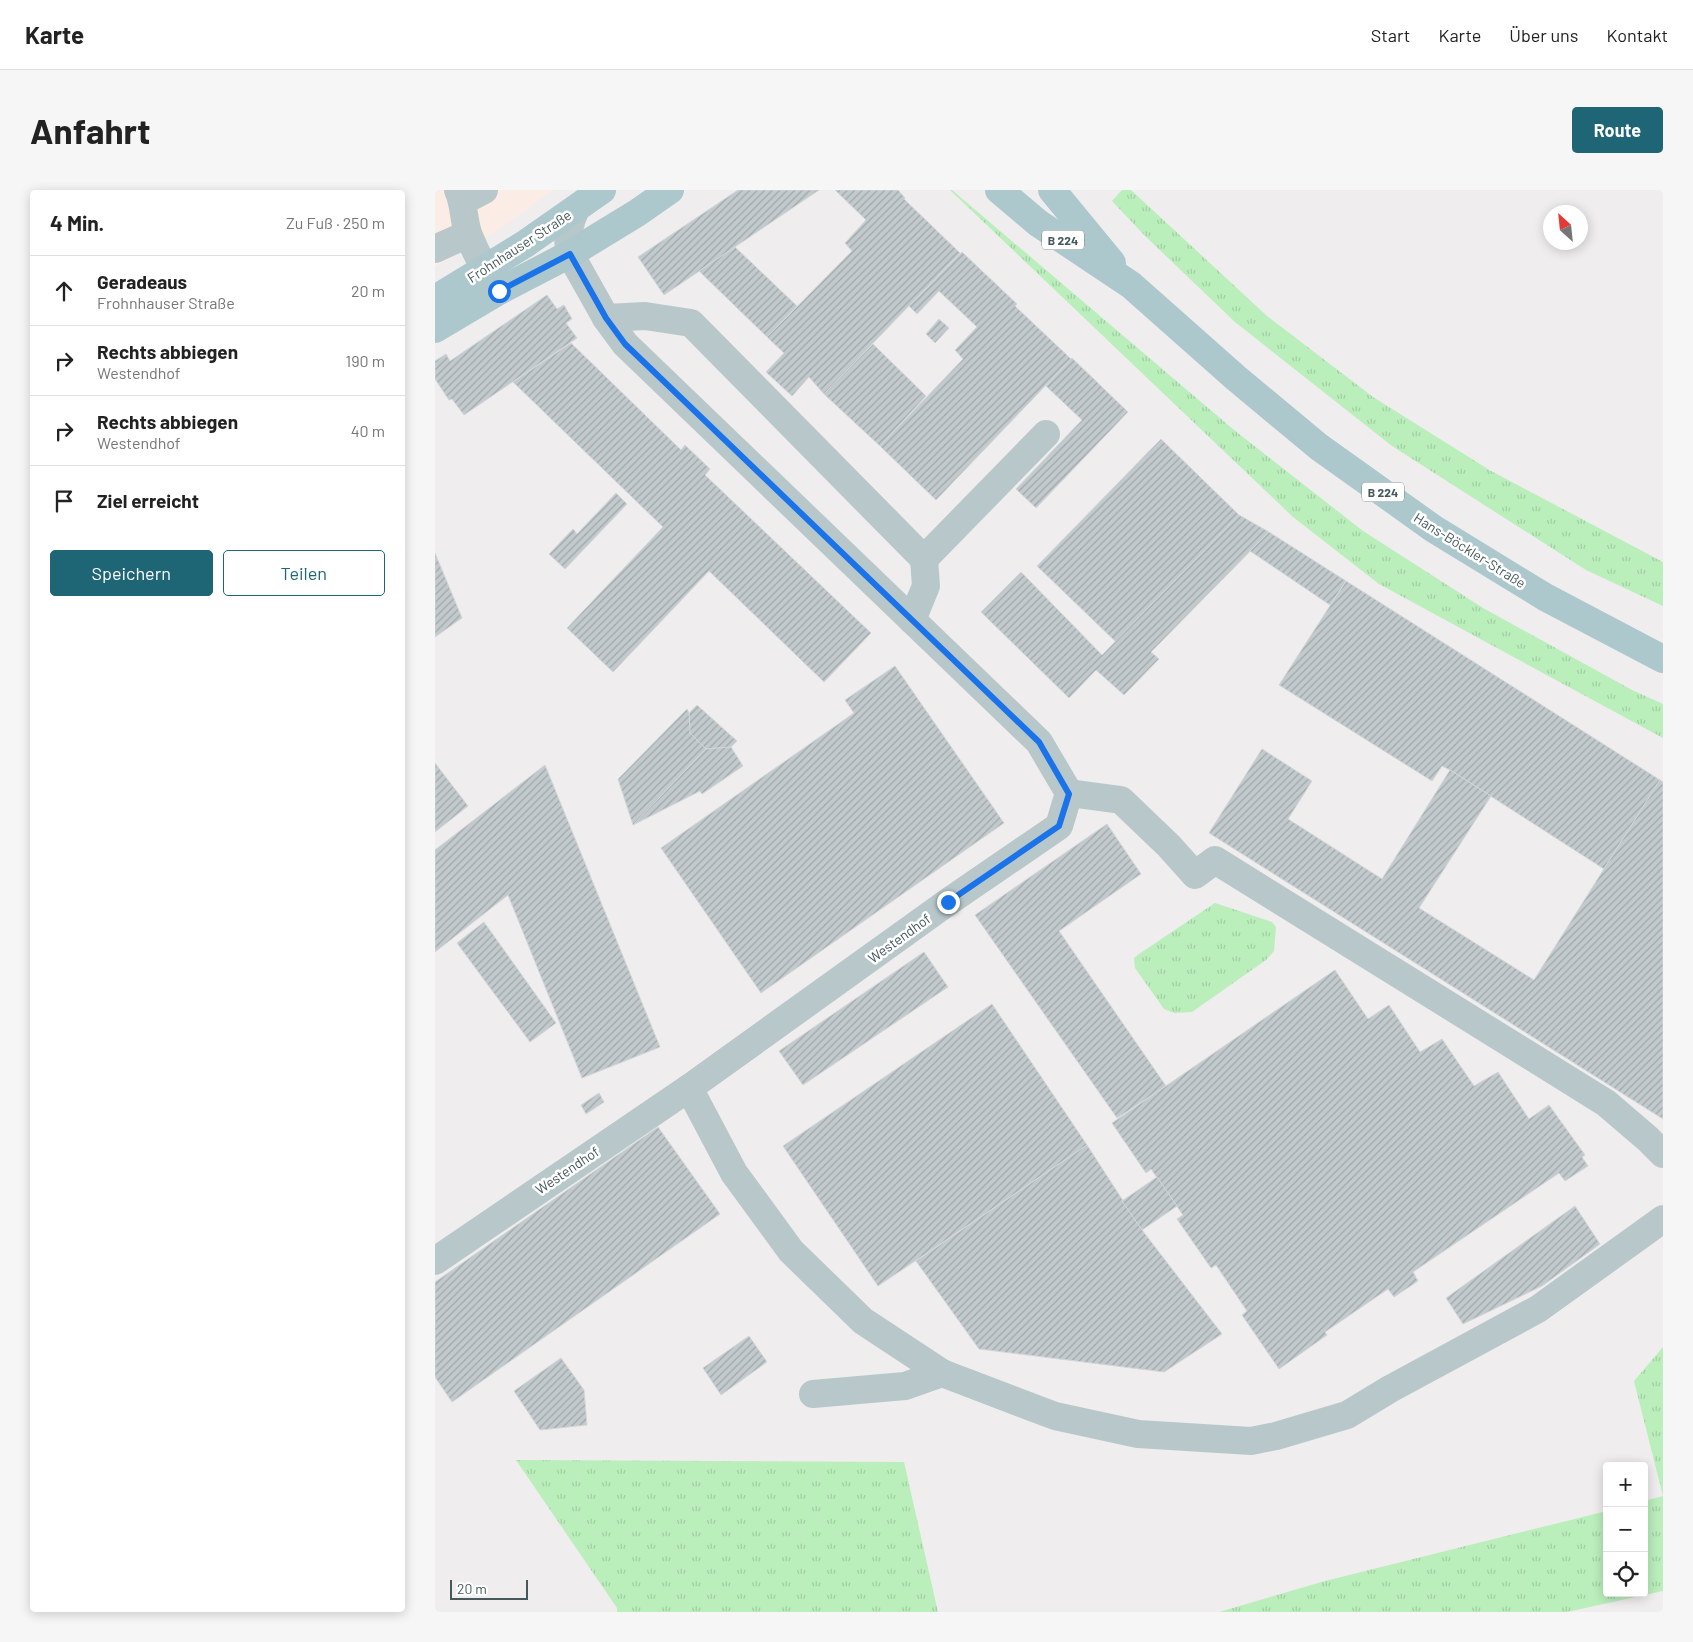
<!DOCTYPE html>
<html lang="de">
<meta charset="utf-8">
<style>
:root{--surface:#fff;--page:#f6f6f6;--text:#222;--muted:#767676;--line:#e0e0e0;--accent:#1e6576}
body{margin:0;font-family:Barlow,sans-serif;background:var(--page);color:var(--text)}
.controls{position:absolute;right:15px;bottom:15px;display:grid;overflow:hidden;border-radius:5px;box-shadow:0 2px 12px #0003}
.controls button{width:45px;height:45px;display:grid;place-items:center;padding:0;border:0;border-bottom:1px solid var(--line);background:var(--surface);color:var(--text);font:25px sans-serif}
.compass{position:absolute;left:1108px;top:15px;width:45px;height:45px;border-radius:50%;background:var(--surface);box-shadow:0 2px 12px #0003;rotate:333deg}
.scale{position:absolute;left:15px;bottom:12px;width:78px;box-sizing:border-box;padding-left:5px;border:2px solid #45585a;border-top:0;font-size:14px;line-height:18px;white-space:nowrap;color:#45585a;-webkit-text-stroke:4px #fff;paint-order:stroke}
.stop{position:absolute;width:15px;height:15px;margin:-11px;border:4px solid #1a73e8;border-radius:50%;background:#fff}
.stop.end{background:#1a73e8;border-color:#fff;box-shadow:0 1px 5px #0008}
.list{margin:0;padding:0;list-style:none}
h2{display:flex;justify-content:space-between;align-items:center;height:65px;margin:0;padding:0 20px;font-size:21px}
h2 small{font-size:16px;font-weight:400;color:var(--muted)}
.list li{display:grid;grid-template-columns:32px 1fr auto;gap:15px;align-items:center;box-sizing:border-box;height:70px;padding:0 20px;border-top:1px solid var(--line)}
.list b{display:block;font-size:19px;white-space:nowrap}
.list p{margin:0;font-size:16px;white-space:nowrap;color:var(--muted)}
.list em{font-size:16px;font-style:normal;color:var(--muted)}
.actions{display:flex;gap:10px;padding:15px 20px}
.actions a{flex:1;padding:11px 0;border:1px solid var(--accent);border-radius:5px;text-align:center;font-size:18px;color:var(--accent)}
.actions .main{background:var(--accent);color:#fff}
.icon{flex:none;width:28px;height:28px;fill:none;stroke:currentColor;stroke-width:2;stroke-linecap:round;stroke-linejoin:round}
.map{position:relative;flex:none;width:1228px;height:1422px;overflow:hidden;border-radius:5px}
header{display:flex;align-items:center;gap:30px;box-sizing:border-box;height:70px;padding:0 25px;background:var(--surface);border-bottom:1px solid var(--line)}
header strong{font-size:24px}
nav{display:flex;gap:28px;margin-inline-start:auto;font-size:18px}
.intro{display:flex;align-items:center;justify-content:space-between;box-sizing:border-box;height:120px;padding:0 30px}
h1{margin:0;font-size:35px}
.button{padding:12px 22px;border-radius:5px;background:var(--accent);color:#fff;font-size:18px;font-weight:700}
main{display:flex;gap:30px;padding:0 30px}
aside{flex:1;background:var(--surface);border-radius:5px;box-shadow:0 2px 12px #0003}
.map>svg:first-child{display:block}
.commercial{fill:#fbece5}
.grass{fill:url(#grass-tufts)}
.building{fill:url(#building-hatch);stroke:#d1d6d8}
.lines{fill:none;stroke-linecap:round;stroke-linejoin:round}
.minor{stroke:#b8c8ca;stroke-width:28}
.major{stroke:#acc8cc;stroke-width:28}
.route{stroke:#1a73e8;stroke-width:6}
.labels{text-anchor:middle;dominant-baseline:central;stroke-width:5;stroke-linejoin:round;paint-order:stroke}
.shield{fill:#fff;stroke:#7d8a8c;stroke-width:1}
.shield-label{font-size:12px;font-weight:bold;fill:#45585a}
.street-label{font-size:14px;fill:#45585a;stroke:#fff}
</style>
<header>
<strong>Karte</strong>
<nav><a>Start</a><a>Karte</a><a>Über uns</a><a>Kontakt</a></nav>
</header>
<div class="intro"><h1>Anfahrt</h1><a class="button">Route</a></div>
<main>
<aside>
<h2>4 Min.<small>Zu Fuß · 250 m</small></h2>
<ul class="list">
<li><svg class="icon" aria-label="ahead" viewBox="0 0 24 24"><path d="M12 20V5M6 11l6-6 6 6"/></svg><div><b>Geradeaus</b><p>Frohnhauser Straße</p></div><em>20 m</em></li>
<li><svg class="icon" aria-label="right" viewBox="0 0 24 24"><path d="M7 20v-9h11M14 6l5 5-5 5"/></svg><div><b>Rechts abbiegen</b><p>Westendhof</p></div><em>190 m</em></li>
<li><svg class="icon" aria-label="right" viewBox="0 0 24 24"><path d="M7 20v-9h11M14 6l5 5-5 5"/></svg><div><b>Rechts abbiegen</b><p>Westendhof</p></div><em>40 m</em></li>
<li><svg class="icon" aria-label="arrive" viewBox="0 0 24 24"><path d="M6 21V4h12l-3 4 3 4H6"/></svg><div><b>Ziel erreicht</b></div></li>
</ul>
<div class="actions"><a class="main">Speichern</a><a>Teilen</a></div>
</aside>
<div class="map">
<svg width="1228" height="1422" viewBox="0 0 1228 1422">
<defs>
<pattern id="grass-tufts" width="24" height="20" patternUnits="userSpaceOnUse" patternTransform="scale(1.25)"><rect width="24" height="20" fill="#baeebb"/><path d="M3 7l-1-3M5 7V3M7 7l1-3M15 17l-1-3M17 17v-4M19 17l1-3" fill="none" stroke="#a1cea3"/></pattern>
<pattern id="building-hatch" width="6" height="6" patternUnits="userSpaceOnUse" patternTransform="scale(1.25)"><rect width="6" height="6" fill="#c3cacd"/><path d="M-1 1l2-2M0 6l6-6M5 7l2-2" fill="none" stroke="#a0a7a9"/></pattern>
</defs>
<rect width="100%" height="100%" fill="#efedee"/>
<path class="commercial" d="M0,0H118L64,40L0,77Z"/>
<g class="grass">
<path d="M515,0H517L799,240L928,341L1048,418L1197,500L1228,514V548L944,394L858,327Z"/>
<path d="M687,0H696L832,126L938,207L1056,281L1228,372V416L1151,380L957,256L800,132L710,46L677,11Z"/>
<path d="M780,713L837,732L841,737L839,761L831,770L757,822L739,823L729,819L700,778L699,768L704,764Z"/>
<path d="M1228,1157V1306L1199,1191Z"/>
<path d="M81,1270L469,1272L503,1422H182V1418Z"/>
<path d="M1228,1306V1401L1132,1422H784L890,1391L1172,1321V1403H1209V1311Z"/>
</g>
<g class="building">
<path d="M303,0H384L229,105L203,67Z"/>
<path d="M400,0H463L470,8L469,9L525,63L389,204L374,187L357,206L331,182L349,163L332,147L417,61L410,53L431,30Z"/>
<path d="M300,57L362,116L332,147L264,81Z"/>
<path d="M527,62L582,114L580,116L636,169L501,310L445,256L528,169L520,160L542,137L504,101L482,124L474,116Z"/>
<path d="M112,105L122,119L129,115L137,129L131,133L142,148L29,225L17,209L14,210L0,189V171L11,164L15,171Z"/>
<path d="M504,129L514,138L500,153L491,144Z"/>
<path d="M136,153L246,260L250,255L275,279L270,285L436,443L389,492L274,381L178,482L132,438L228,337L78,192Z"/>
<path d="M438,154L491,206L445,256L389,204Z"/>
<path d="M637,168L693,222L601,318L581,299L647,230L611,196Z"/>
<path d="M726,249L804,325L681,452L602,376Z"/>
<path d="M181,303L192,314L130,379L114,364L138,339L142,344Z"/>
<path d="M804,325L834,342L716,462L724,469L689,505L661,480L634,508L546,422L586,382L667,465Z"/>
<path d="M834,342L911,391L895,415L815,361Z"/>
<path d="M0,363L27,428L0,447Z"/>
<path d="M911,391L1225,590L1169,679L1015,580L1007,576L997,591L844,495Z"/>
<path d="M460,476L569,633L326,803L226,658L419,523L410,510Z"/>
<path d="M262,515L302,551L296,557L271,559L255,543L254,523Z"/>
<path d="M252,519L254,523L255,543L271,559L198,635L183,589Z"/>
<path d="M296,557L308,576L267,604L265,601L198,635L271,559Z"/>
<path d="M827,559L877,591L853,629L947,689L1015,580L1056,606L984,718L1099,790L1225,590L1228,592V929L774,643Z"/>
<path d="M0,573L33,616L0,642Z"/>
<path d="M110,575L225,857L147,888L73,705L0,762V660Z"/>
<path d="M672,634L706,684L624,741L731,896L682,928L540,725Z"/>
<path d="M49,732L121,833L95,852L22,753Z"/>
<path d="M489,762L513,797L368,895L344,861Z"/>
<path d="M900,780L933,829L954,815L985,862L1007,849L1039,896L1063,882L1094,929L1114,915L1150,965L1147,967L1153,976L1130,991L1124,983L978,1082L983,1091L959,1107L953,1099L890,1142L892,1145L844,1179L807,1125L812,1121L781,1075L776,1078L742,1029L748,1025L716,979L711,983L677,933Z"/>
<path d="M557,814L652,955L443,1096L348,956Z"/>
<path d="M164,903L169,912L151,924L146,915Z"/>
<path d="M223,937L285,1024L17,1212L0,1187V1092Z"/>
<path d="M652,955L707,1040L787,1144L729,1182L544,1159L481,1071Z"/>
<path d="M722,987L742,1016L707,1040L687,1011Z"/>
<path d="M1140,1016L1165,1054L1107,1096L1028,1134L1011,1108Z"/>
<path d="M314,1146L332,1172L286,1205L268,1178Z"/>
<path d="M126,1168L149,1200L152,1235L105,1240L79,1201Z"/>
</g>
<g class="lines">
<g class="minor">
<path d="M23,0C30,15 28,31 34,46C41,64 51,81 62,97"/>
<path d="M28,11L49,0"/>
<path d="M0,59L33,44"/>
<path d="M171,128L210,126L256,133L489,369L611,244"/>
<path d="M477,430L491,396L489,369"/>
<path d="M634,603L686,610L734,656L760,685L780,670L1171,913L1213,949L1228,964"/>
<path d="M254,898L299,983L356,1061L428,1131L507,1183"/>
<path d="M0,1071L254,898L513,712L624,636L634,603L604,552L190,154L171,128L135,64C131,47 134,35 141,19"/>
<path d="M378,1204L470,1196L507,1183L620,1226L703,1244L816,1251L841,1246L912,1225L955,1199L1103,1119L1228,1029"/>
</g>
<g class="major">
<path d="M564,0L603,33L696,95L801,188L884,257L999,339L1110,407L1228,469"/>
<path d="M617,0L677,73"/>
<path d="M0,109L90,54L167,0"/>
<path d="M0,139L64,101L135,64L202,23L235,0"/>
</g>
</g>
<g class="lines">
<path class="route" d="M64,101L135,64L171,128L190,154L604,552L634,604L624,636L513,712"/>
</g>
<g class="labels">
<g class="shield">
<rect x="607" y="40.5" width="42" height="19" rx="4"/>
<rect x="927" y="292.5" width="42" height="19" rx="4"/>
</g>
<g class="shield-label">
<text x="628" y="50">B 224</text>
<text x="948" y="302">B 224</text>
</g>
<g class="street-label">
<text transform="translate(84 56) rotate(-33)">Frohnhauser Straße</text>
<text transform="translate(1035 360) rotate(32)">Hans-Böckler-Straße</text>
<text transform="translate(464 748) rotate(-36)">Westendhof</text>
<text transform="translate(132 980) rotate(-34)">Westendhof</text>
</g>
</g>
</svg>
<div class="controls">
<button>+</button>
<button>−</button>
<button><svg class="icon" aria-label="locate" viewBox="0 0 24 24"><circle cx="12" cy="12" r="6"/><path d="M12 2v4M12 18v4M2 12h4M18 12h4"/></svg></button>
</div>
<svg class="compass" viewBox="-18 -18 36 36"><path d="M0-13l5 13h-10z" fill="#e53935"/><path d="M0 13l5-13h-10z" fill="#767676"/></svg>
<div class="scale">20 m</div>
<div class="stop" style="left:64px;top:101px"></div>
<div class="stop end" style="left:513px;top:712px"></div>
</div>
</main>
